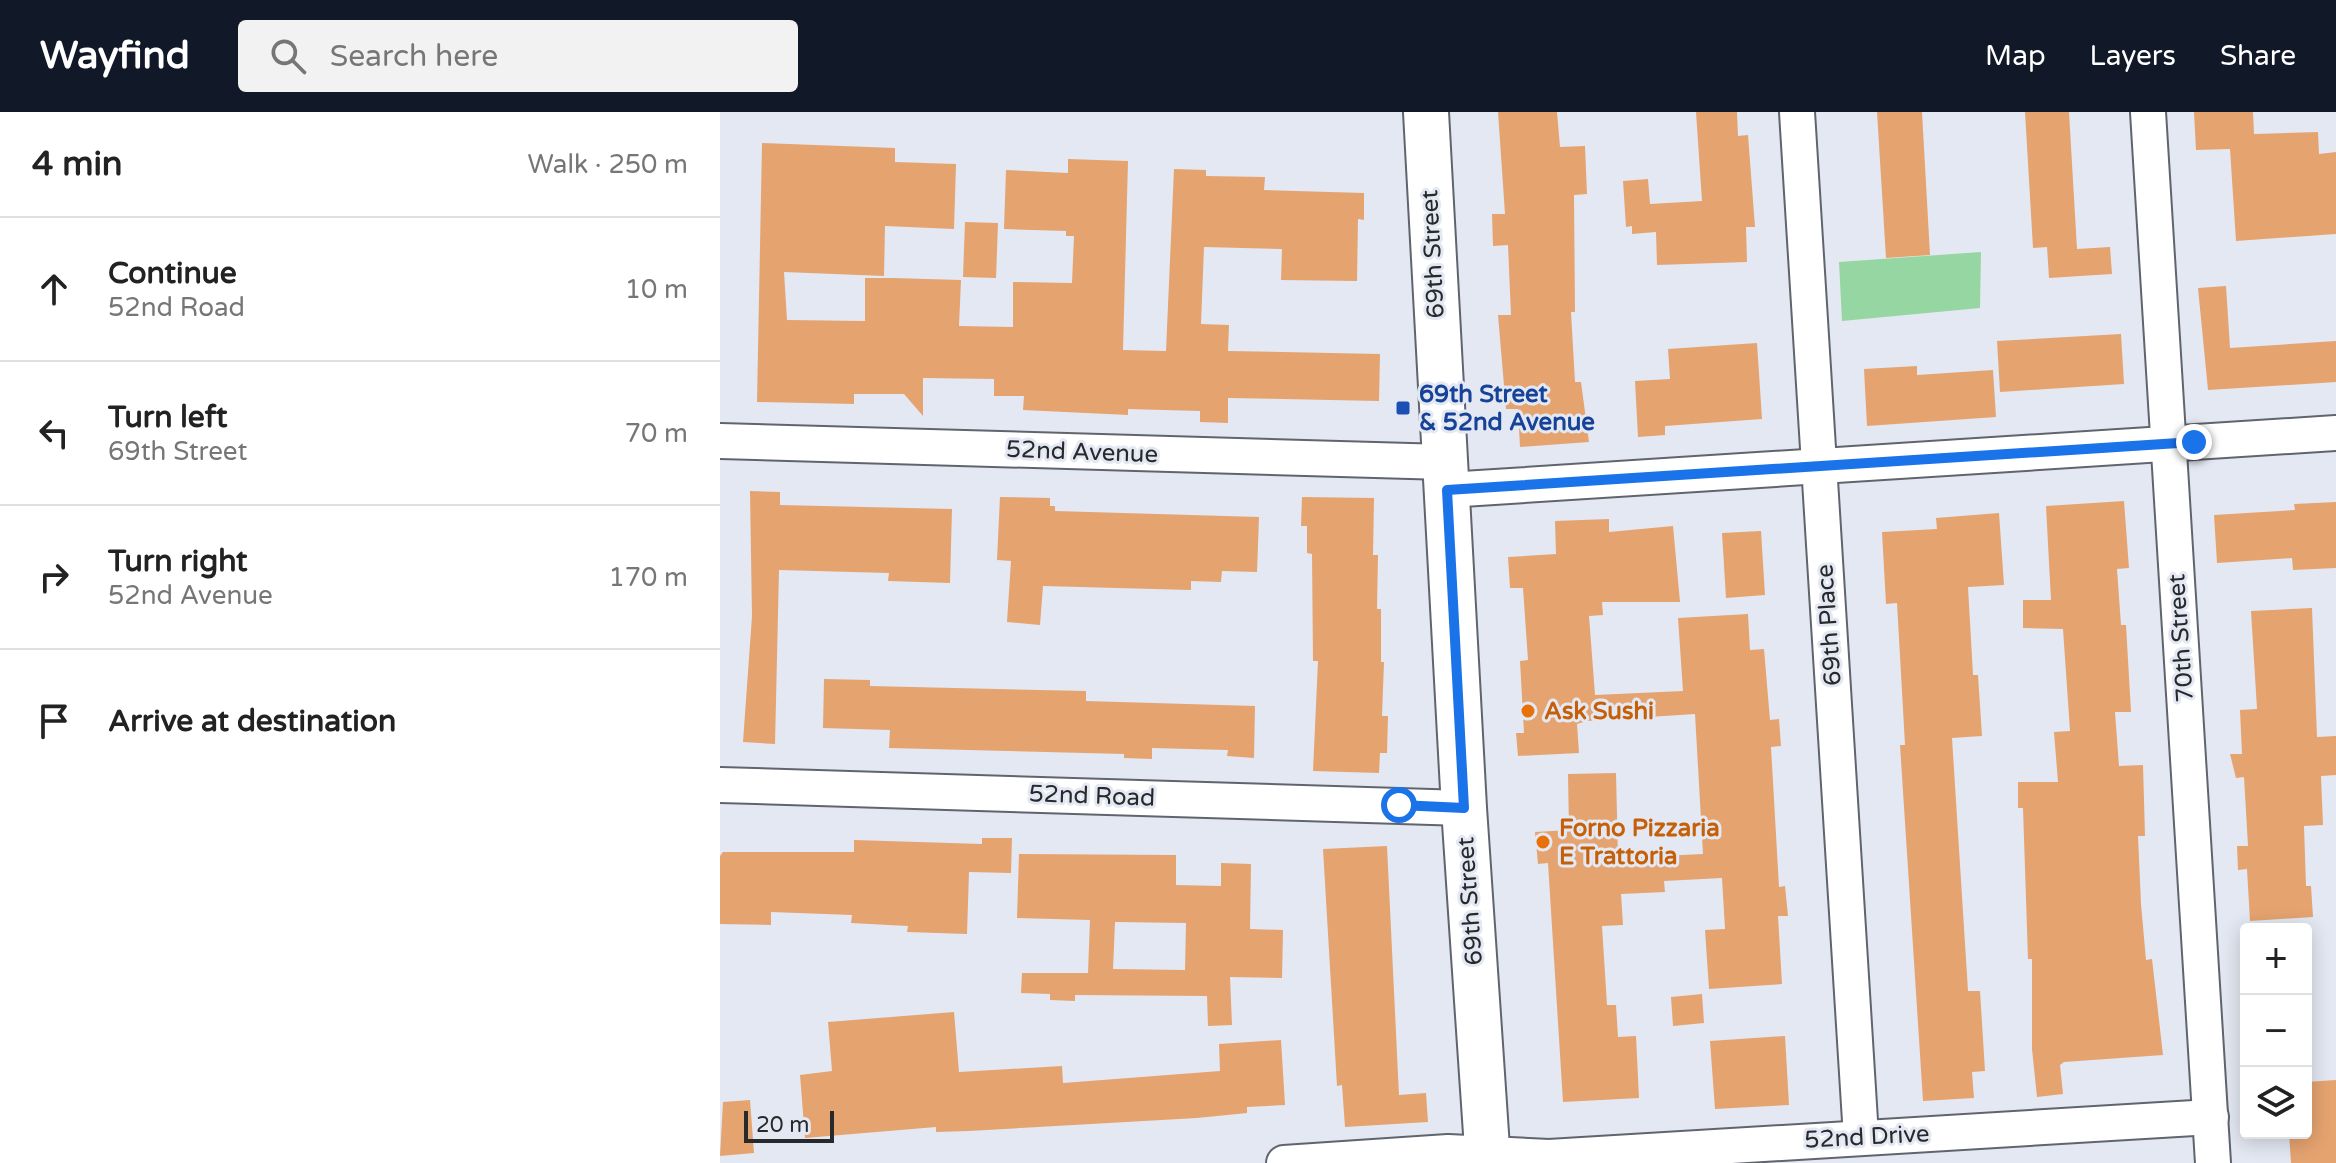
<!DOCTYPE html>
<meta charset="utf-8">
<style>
:root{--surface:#fff;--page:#f2f2f2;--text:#222;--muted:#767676;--line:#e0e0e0;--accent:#111827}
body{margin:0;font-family:"Varela Round",sans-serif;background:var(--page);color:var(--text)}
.controls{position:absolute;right:24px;bottom:24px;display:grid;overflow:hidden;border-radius:8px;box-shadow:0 4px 20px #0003}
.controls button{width:72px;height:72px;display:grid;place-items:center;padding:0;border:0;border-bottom:2px solid var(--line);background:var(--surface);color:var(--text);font:40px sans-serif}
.scale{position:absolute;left:24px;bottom:20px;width:90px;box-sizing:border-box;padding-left:8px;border:4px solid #27292c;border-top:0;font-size:22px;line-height:28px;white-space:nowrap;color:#27292c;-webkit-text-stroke:6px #e4e8f2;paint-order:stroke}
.stop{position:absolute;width:24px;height:24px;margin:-18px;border:6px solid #1a73e8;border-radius:50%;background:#fff}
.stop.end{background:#1a73e8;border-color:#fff;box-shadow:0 2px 8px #0008}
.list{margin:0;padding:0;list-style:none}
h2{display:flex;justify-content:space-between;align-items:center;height:104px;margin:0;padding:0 32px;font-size:34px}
h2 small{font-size:26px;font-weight:400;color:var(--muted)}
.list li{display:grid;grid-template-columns:52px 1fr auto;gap:24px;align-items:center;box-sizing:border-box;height:144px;padding:0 32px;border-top:2px solid var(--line)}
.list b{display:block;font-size:30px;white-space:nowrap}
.list p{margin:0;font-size:26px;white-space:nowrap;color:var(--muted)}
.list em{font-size:26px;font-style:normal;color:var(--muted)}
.icon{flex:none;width:44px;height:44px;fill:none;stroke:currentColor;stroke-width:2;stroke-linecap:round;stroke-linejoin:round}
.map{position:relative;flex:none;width:1616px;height:1051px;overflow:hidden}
header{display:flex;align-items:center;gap:48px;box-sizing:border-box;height:112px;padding:0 40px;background:var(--accent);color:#fff}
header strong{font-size:38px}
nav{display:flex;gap:44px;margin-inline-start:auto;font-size:28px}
.search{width:560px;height:72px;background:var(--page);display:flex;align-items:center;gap:20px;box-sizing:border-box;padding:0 28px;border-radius:8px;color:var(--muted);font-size:30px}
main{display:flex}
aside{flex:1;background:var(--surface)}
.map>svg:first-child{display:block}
.green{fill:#96d6a3}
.building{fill:#e5a370;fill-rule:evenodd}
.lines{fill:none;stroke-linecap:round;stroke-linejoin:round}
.street-casing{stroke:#60646c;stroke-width:38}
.secondary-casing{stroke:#60646c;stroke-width:48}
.street{stroke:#fff;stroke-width:34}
.secondary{stroke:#fff;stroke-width:44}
.route{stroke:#1a73e8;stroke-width:10}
.transit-dot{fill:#1a4fb4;stroke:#e4e8f2;stroke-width:3}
.food-dot{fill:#e8710a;stroke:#e4e8f2;stroke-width:3}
.labels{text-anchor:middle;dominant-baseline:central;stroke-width:6;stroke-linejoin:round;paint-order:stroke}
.street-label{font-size:24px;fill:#27292c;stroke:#e4e8f2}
.transit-label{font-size:24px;font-weight:bold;fill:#164399;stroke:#e4e8f2;text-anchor:start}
.food-label{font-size:24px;font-weight:bold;fill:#c56008;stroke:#e4e8f2;text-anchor:start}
</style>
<header>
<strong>Wayfind</strong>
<div class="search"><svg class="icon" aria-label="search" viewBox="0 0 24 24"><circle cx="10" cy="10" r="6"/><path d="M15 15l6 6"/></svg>Search here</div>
<nav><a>Map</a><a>Layers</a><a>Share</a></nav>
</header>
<main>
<aside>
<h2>4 min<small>Walk · 250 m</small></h2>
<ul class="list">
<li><svg class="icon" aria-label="ahead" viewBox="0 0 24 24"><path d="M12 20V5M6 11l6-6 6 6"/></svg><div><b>Continue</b><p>52nd Road</p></div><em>10 m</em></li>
<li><svg class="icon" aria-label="left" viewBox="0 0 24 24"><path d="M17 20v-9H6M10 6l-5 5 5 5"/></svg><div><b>Turn left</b><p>69th Street</p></div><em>70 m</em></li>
<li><svg class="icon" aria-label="right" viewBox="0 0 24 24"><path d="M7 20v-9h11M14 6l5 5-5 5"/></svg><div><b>Turn right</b><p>52nd Avenue</p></div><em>170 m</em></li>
<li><svg class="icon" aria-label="arrive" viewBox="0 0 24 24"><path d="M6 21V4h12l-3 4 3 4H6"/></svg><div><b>Arrive at destination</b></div></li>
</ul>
</aside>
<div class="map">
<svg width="1616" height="1051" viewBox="0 0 1616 1051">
<rect width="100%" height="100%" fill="#e4e8f2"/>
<path class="green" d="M1261,140L1260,196L1122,209L1119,150Z"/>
<g class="building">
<path d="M778,0H837L840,35L865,34L867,82L854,83L855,200H851L855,270H861L869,330L800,335L798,297H786L778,203H791L788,133L773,134L772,102H785Z"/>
<path d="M976,0H1017L1018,24L1028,23L1035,115H1026L1027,150L937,153L936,120L912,122V114L906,115L903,69L928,67L930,92L982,89Z"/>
<path d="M1157,0H1202L1210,143L1166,146Z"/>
<path d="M1305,0H1349L1357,137L1390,135L1392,162L1329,166L1327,135L1313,136Z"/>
<path d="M1474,0H1533L1534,22L1598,20L1599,42L1616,40V122L1516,129L1510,37L1476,38Z"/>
<path d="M42,31L175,36V50L236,52L234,117L165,114L164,164L64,160L67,208L145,209V166H173L241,168L239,214L293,215V170L352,171L354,124H346V119L284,117L286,58L348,61V47L408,49L403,238L446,239L454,57L486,58V64L545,65L544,78L644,81V108L638,107L637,169L561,168L562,137L484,135L481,212L509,213L508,239L660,242L659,289L508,286V311L480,310V299L408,297V303L303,298L304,284H274V267L203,266V304L184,282H134V292L37,290Z"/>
<path d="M245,110L278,111L276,166L243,165Z"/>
<path d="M1506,174L1510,236L1616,229V270L1488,278L1478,176Z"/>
<path d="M1401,222L1404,272L1280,280L1277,229Z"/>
<path d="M1037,231L1042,307L945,314V323L918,325L915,269L950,267L948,237Z"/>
<path d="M1197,254V263L1273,258L1276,305L1147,314L1144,257Z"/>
<path d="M30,379L60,380V393L232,397L230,471L168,469L169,461L59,458L55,632L23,630L32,504Z"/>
<path d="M280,385L330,386V394H335V399L539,405L537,460L502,459L501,470L471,469V478L323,474L320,513L287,510L291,449L277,448Z"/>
<path d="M582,385L654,386L653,443H658L657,497H661V550H664L662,604H668L667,641H660L659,661L593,659L598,549H593L592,442L587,441V414H581Z"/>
<path d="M1404,389L1409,456L1397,457L1401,513H1406L1411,600H1395L1399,654L1423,653L1425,724H1418L1421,792L1426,848L1432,847L1443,943L1344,950L1340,953L1343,982L1317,985L1312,937V847H1308L1303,696H1298V670H1338L1334,620L1350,619L1343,517L1303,516V488H1331L1326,394Z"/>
<path d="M1616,390V456L1573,458L1572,446L1497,451L1494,403L1575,398L1574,392Z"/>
<path d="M1279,401L1284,473L1248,475L1253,563H1258L1262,624L1232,626L1248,879H1260L1265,959L1252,960L1254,986L1203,989L1180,633H1185L1177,491L1166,492L1162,420L1217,417L1216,406Z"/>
<path d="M889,407V420L953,414L960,490H882L883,503L869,504L875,583L963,579L958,506L1028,502L1030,538L1044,537L1050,608L1059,607L1061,634L1051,635L1059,775L1065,774L1068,804H1058L1062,872L989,877L985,818L1005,817L1002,766L944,769L945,780L901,782L903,813L882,814L887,893H896L898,925L916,924L919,986L843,990L828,751L818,752L815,720L849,718L848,662L896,661L898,746L983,742L975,602L867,609L857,612L859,641L798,644L796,621H804L800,549L808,548L803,476H790L788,445L836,442L835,409Z"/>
<path d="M1041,419L1045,483L1006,486L1002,421Z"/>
<path d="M1592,496L1597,625L1616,624V663L1601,664L1603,713L1584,714L1586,774H1591L1593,805L1530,809L1527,757L1518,758L1517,734H1528L1524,665L1516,666L1510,642H1522L1520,598L1537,597L1531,499Z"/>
<path d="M104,567L150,568V574L366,579V589L535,594L534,646L507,644L508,638L432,636V647L404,646V642L169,636L170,618L103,616Z"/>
<path d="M262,726H292L291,761L249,760L247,822L187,820L188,814L131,811L132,803L51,800V813L0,812V744L3,740H134V728L262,732Z"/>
<path d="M667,734L679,983L706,981L708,1010L625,1015L622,973L617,974L603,737Z"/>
<path d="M299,742L456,743V773L501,774V751L531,752L530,817L563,818L562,866L510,865L512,913L488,914L487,884L355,883V889L330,888V882L301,881L302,861H368L370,808L297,806ZM395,810L466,811L465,858L393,857Z"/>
<path d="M982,882L984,911L953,914L951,885Z"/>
<path d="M234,900L239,960L342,954L343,971L500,959L499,932L561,928L565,993L527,995V1001L477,1006L249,1019L216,1020V1015L85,1026L80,963L112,959L108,910Z"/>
<path d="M1065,924L1069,993L995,997L990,929Z"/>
<path d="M1616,968V1051H1571L1569,1021H1586V970Z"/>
<path d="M30,988L34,1041L0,1044L3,990Z"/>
</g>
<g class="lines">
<defs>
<g id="street">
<path d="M1077,0L1141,1025"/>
<path d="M1428,0L1493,1051"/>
<path d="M0,329L725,350"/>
<path d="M727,378L1616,321"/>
<path d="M0,673L744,696"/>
<path d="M564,1051L728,1040L829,1045L1491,1005"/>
</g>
<path id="secondary" d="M706,0L744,696L768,1051"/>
</defs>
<use href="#street" class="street-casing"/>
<use href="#secondary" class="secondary-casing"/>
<use href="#street" class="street"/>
<use href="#secondary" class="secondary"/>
</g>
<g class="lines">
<path class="route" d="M679,693L744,696L727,378L1474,330"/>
</g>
<rect class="transit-dot" x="675" y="288" width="16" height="16" rx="4"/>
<g class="food-dot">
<circle cx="808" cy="599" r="8"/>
<circle cx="823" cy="730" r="8"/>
</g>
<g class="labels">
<g class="street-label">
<text transform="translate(713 142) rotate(-93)">69th Street</text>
<text transform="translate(362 340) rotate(2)">52nd Avenue</text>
<text transform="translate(1109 513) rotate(-94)">69th Place</text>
<text transform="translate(1461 526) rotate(-94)">70th Street</text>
<text transform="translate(372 684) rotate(2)">52nd Road</text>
<text transform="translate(750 789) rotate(-94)">69th Street</text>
<text transform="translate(1147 1025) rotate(-3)">52nd Drive</text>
</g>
<g class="transit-label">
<text x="699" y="282">69th Street<tspan x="699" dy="28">&amp; 52nd Avenue</tspan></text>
</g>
<g class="food-label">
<text x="824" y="599">Ask Sushi</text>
<text x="839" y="716">Forno Pizzaria<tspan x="839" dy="28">E Trattoria</tspan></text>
</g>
</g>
</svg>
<div class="controls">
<button>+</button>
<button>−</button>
<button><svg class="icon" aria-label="layers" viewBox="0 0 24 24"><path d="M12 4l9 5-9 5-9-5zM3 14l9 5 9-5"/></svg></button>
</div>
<div class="scale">20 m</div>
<div class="stop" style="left:679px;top:693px"></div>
<div class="stop end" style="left:1474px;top:330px"></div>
</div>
</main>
